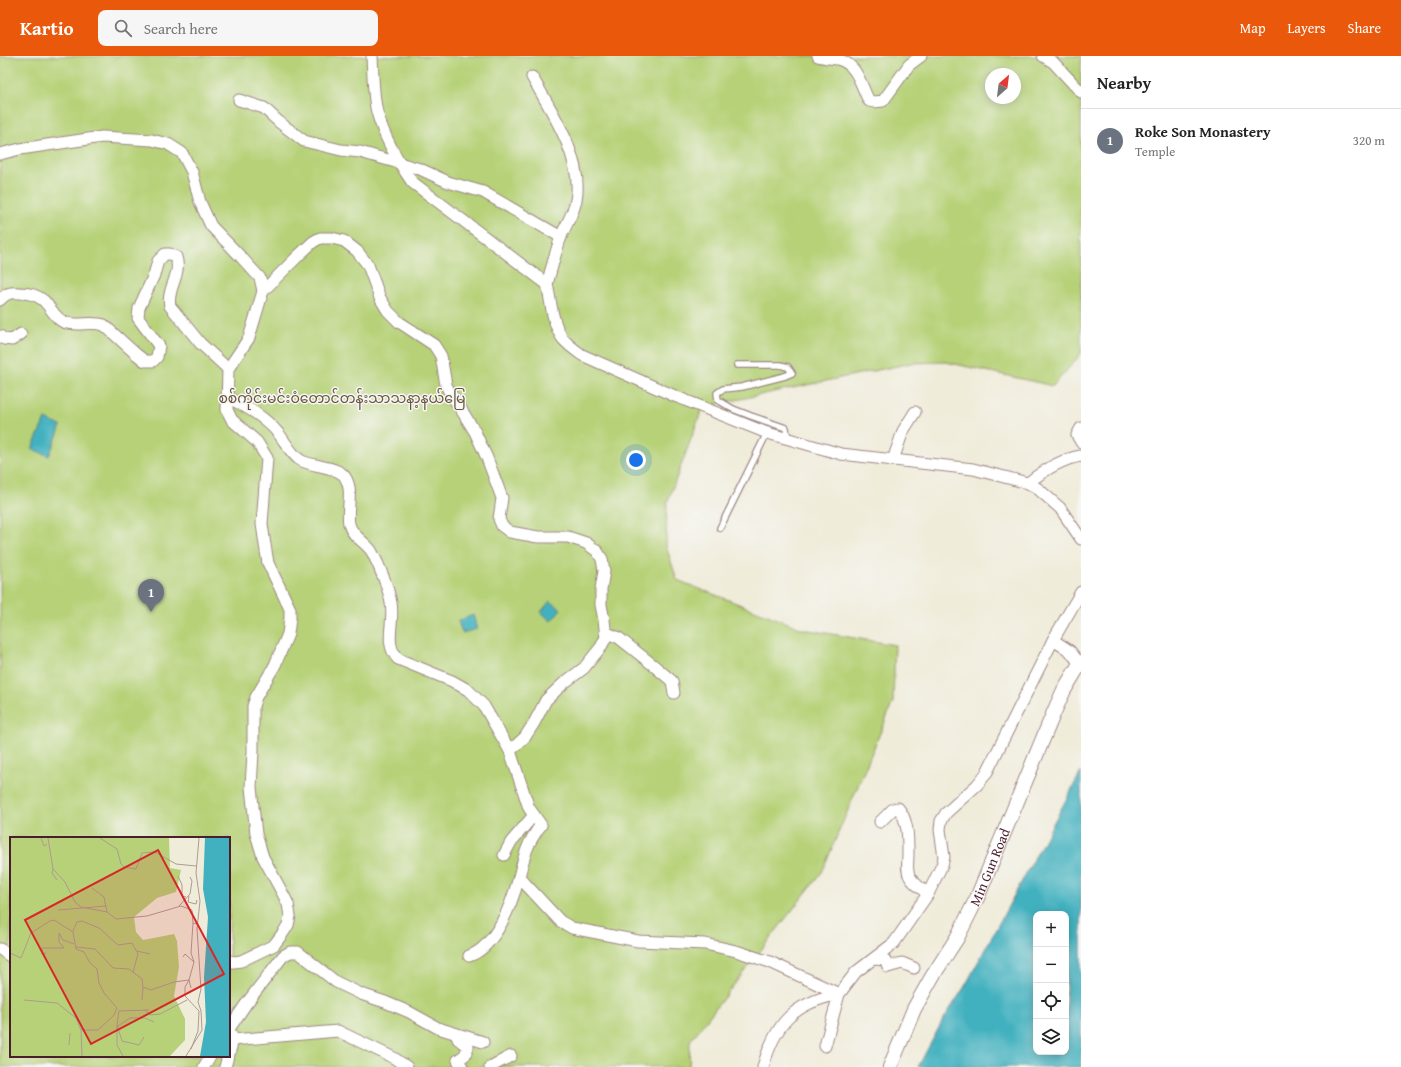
<!DOCTYPE html>
<meta charset="utf-8">
<style>
:root{--surface:#fff;--page:#f6f6f6;--text:#222;--muted:#767676;--line:#e0e0e0;--accent:#ea580c}
body{margin:0;font-family:"Gentium Book Plus","Noto Sans Myanmar",serif;background:var(--page);color:var(--text)}
.controls{position:absolute;right:12px;bottom:12px;display:grid;overflow:hidden;border-radius:8px;box-shadow:0 2px 10px #0003}
.controls button{width:36px;height:36px;display:grid;place-items:center;padding:0;border:0;border-bottom:1px solid var(--line);background:var(--surface);color:var(--text);font:20px sans-serif}
.compass{position:absolute;left:985px;top:12px;width:36px;height:36px;border-radius:50%;background:var(--surface);box-shadow:0 2px 10px #0003;rotate:28deg}
.you{position:absolute;left:636px;top:404px;width:14px;height:14px;margin:-10px;border:3px solid #fff;border-radius:50%;background:#1a73e8;box-shadow:0 0 0 6px #1a73e833}
.badge{display:grid;place-items:center;width:26px;height:26px;border-radius:50%;background:var(--accent);color:#fff;font-size:13px;font-weight:700}
.pin{position:absolute;translate:-50% -33px;filter:drop-shadow(0 1px 2px #0008)}
.pin::after{content:'';position:absolute;top:21px;width:14px;height:12px;background:inherit;clip-path:polygon(0 0,100% 0,50% 100%)}
.list{margin:0;padding:0;list-style:none}
h2{display:flex;justify-content:space-between;align-items:center;height:52px;margin:0;padding:0 16px;font-size:17px}
h2 small{font-size:13px;font-weight:400;color:var(--muted)}
.list li{display:grid;grid-template-columns:26px 1fr auto;gap:12px;align-items:center;box-sizing:border-box;height:64px;padding:0 16px;border-top:1px solid var(--line)}
.list b{display:block;font-size:15px;white-space:nowrap}
.list p{margin:0;font-size:13px;white-space:nowrap;color:var(--muted)}
.list em{font-size:13px;font-style:normal;color:var(--muted)}
.icon{flex:none;width:22px;height:22px;fill:none;stroke:currentColor;stroke-width:2;stroke-linecap:round;stroke-linejoin:round}
.map{position:relative;flex:none;width:1081px;height:1011px;overflow:hidden}
header{display:flex;align-items:center;gap:24px;box-sizing:border-box;height:56px;padding:0 20px;background:var(--accent);color:#fff}
header strong{font-size:19px}
nav{display:flex;gap:22px;margin-inline-start:auto;font-size:14px}
.search{width:280px;height:36px;background:var(--page);display:flex;align-items:center;gap:10px;box-sizing:border-box;padding:0 14px;border-radius:8px;color:var(--muted);font-size:15px}
main{display:flex}
aside{flex:1;background:var(--surface)}
.map>svg:first-child{display:block}
.green{fill:#b6d177;stroke:#807851;fill-rule:evenodd}
.water{fill:#42b1bf;stroke:#466875;fill-rule:evenodd}
.lines{fill:none;stroke-linecap:round;stroke-linejoin:round}
.service-casing{stroke:#9d8682;stroke-width:8}
.minor-casing{stroke:#9d8682;stroke-width:13}
.tertiary-casing{stroke:#9d8682;stroke-width:16}
.service{stroke:#fff;stroke-width:5.5}
.minor{stroke:#fff;stroke-width:11}
.tertiary{stroke:#fff;stroke-width:14}
.labels{text-anchor:middle;dominant-baseline:central;stroke-width:3;stroke-linejoin:round;paint-order:stroke}
.park-label{font-size:14px;fill:#6a5442;stroke:#f6f6f2}
.street-label{font-size:14px;fill:#4a1f2b;stroke:#f6f6f2}
.inset-road{fill:none;stroke:#ae9a94;stroke-width:1}
.view{fill:#d62828;fill-opacity:0.15;stroke:#d62828;stroke-width:2}
.inset-edge{fill:none;stroke:#4a1f2b;stroke-width:2}
</style>
<header>
<strong>Kartio</strong>
<div class="search"><svg class="icon" aria-label="search" viewBox="0 0 24 24"><circle cx="10" cy="10" r="6"/><path d="M15 15l6 6"/></svg>Search here</div>
<nav><a>Map</a><a>Layers</a><a>Share</a></nav>
</header>
<main>
<div class="map">
<svg width="1081" height="1011" viewBox="0 0 1081 1011">
<rect width="100%" height="100%" fill="#f6f6f2"/>
<filter id="ink" filterUnits="userSpaceOnUse"><feTurbulence type="fractalNoise" baseFrequency=".025" numOctaves="2"/><feDisplacementMap in="SourceGraphic" scale="8" xChannelSelector="R" yChannelSelector="G"/><feConvolveMatrix kernelMatrix="1 2 1 2 8 2 1 2 1" color-interpolation-filters="sRGB"/></filter>
<filter id="wash" filterUnits="userSpaceOnUse"><feTurbulence type="fractalNoise" baseFrequency=".012" numOctaves="4" result="noise"/><feDisplacementMap in="SourceGraphic" scale="16" xChannelSelector="R" yChannelSelector="G"/><feGaussianBlur stdDeviation="0.9" result="paint"/><feColorMatrix in="noise" values="0 0 0 0 0 0 0 0 0 0 0 0 0 0 0 0 0 1.4 0 .05"/><feComposite in="paint" operator="in"/></filter>
<g filter="url(#wash)">
<rect width="100%" height="100%" fill="#f0ecda"/>
<path class="green" d="M0,0H1081V298L1053,330L946,306L911,307L703,351L667,447L666,490L677,524L803,573L895,589L893,646L822,816L690,985L689,1011H0ZM991,18H1015V42H991ZM11,782H229V1000H11Z"/>
<g class="water">
<path d="M45,363L61,370L49,400L32,393Z"/>
<path d="M550,545L561,553L551,565L541,556Z"/>
<path d="M473,559L477,573L462,577L458,565Z"/>
<path d="M1081,716V1011H918L943,964L965,930ZM1036,858H1066V996H1036Z"/>
</g>
</g>
<g filter="url(#ink)">
<g class="lines">
<defs>
<g id="service">
<path d="M737,309H780L788,311L792,317L785,320L742,331L723,333L717,337L718,344L733,353L751,360L786,372L788,383"/>
<path d="M720,472L767,377"/>
</g>
<g id="minor">
<path d="M372,0C373,17 373,40 377,56C384,82 397,104 412,126L547,228C551,245 552,268 563,283C568,289 575,294 582,299L677,341L767,377L789,383L841,398L973,413L1028,427L1037,432L1060,452L1081,483"/>
<path d="M818,0C824,2 831,2 837,3C858,8 860,28 869,45L874,46L883,45L909,9L921,0"/>
<path d="M1043,0L1053,6L1081,36"/>
<path d="M532,21C551,54 584,104 576,144C574,156 567,167 562,178C556,194 552,211 547,228"/>
<path d="M239,44L264,52L279,66L304,85L341,94L360,96L399,107L420,113L448,126L483,136L561,181"/>
<path d="M0,98L20,93L102,81L152,84L168,88L182,97L192,116L200,146L211,170L241,201L260,222L263,235L249,282L228,313L227,354L232,364L257,386L267,402L262,468L265,489L268,507L290,553V562L288,578L275,609L256,641L253,650V696L251,731L256,778L263,801L284,840L288,848L290,860L288,869L283,877L274,889L241,905L234,906L229,905"/>
<path d="M263,235L298,200L313,186L320,182H332L344,185L357,195L368,209L380,242L388,255L399,266L434,289L441,300L446,329L450,337L459,350L475,376L487,402L502,442L499,463L502,470L510,476L538,481H568L586,487L597,495L602,503L604,515L601,533V549L604,564L606,581L601,591L584,612L564,627L546,644L534,667L525,681L510,695"/>
<path d="M0,244C6,237 11,236 19,237C27,237 37,239 43,244C51,251 56,265 67,267C79,270 92,265 104,269L136,298L145,305H153L157,301L159,290L138,262L139,252L154,219L158,205L165,198H170L176,201C182,219 166,233 170,250L200,287L228,313"/>
<path d="M0,280L4,283L12,284L21,278"/>
<path d="M227,341C247,351 265,361 279,378C286,387 291,398 300,404C312,411 338,410 345,421C354,434 346,453 349,468C352,481 366,486 372,496C379,509 389,533 391,547C395,566 383,587 398,603L452,625L468,634L484,650L510,695L529,752L541,769C527,787 524,800 519,821L560,865L572,872L638,885L705,888L736,895L770,906L839,938C793,947 775,968 763,1011"/>
<path d="M1081,372L1077,379L1081,386"/>
<path d="M893,404L903,375L915,356"/>
<path d="M1028,427C1043,415 1061,403 1081,400"/>
<path d="M605,576L619,582L653,609L672,625L674,637"/>
<path d="M1080,608L1070,595L1053,584L1081,536"/>
<path d="M880,766L893,753L898,752C909,764 908,785 908,800C908,807 906,815 910,821C914,828 922,833 928,838"/>
<path d="M504,799L511,786L534,759"/>
<path d="M0,893L11,901"/>
<path d="M469,900C496,891 512,847 519,821"/>
<path d="M874,903L885,904L888,911L902,907L914,912"/>
<path d="M229,973L246,948L283,900L290,896H298L336,926L361,938L385,946L409,956L438,972L483,986"/>
<path d="M456,978L458,983L468,991L465,999L458,1004L462,1011"/>
<path d="M233,984L338,975L394,1002L407,1011"/>
<path d="M825,990L839,938L856,916L894,887L928,838L942,809L944,801L940,774L941,765L946,757L977,729L986,718L1053,584"/>
<path d="M229,998L233,984L231,978"/>
<path d="M204,1011L210,1000"/>
<path d="M225,1011L228,1000"/>
<path d="M490,1011L511,1000"/>
</g>
<g id="tertiary">
<path id="s1" d="M890,1011L914,953L932,921L957,882L977,842L1054,656L1064,634L1081,606"/>
</g>
</defs>
<use href="#service" class="service-casing"/>
<use href="#minor" class="minor-casing"/>
<use href="#tertiary" class="tertiary-casing"/>
<use href="#service" class="service"/>
<use href="#minor" class="minor"/>
<use href="#tertiary" class="tertiary"/>
</g>
</g>
<g class="labels">
<g class="park-label">
<text x="342" y="342">စစ်ကိုင်းမင်းဝံတောင်တန်းသာသနာ့နယ်မြေ</text>
</g>
<g class="street-label">
<text stroke="none"><textPath href="#s1" startOffset="224">Min Gun Road</textPath></text>
</g>
</g>
<g transform="translate(10 781)">
<rect width="220" height="220" fill="#f0ecda"/>
<path d="M0,1H159L160,31L171,33L166,55L147,61L124,80L126,95L133,103L164,97L167,104L169,130L164,159L175,182V203L160,219H0Z" fill="#b6d177"/>
<path d="M195,1H220V219H190L196,185L194,140L198,80L193,52Z" fill="#42b1bf"/>
<path class="inset-road" d="M31,1L34,9L37,7M38,1L43,32L55,45L65,65L71,70L97,75L106,82L137,79L171,69L182,73L183,86L187,87M90,1L107,12L111,27L114,30L126,32L132,16L145,15L166,27L186,29M43,32L42,36L47,43M168,39L172,48V59L176,60M82,51L94,60L97,75M179,59L178,65L186,67L187,63M169,69L180,57L182,44L180,40M48,73L96,69M63,94L67,85L72,84L89,91L108,108L122,106L128,117L123,135M66,110L85,112L103,131L119,132L132,142L133,150L141,153L164,145L179,143L175,150V159L189,174L188,194L181,212M127,114L140,117M0,116L11,121L21,96L40,84L44,83L63,95L66,112L74,115L80,126L87,132L89,146L94,156L107,171L104,178L88,193H71L72,219M36,116L32,117V111H54L49,105V96L53,103L64,107M173,120L175,117L184,125M181,151L179,143L184,125L181,116L183,86M14,163L47,166L66,181L71,193M132,163L133,150M135,173L140,178L150,177L177,163M107,188L109,174L139,173M108,189L120,181H135L144,185M59,208L60,196M113,219L107,208V188L112,204L129,208L134,200M176,219L192,193L191,174L188,165L191,152L187,92L190,64L186,36L189,1"/>
<path class="view" d="M148,13L214,137L81,207L15,83Z"/>
<rect width="220" height="220" class="inset-edge"/>
</g>
</svg>
<div class="controls">
<button>+</button>
<button>−</button>
<button><svg class="icon" aria-label="locate" viewBox="0 0 24 24"><circle cx="12" cy="12" r="6"/><path d="M12 2v4M12 18v4M2 12h4M18 12h4"/></svg></button>
<button><svg class="icon" aria-label="layers" viewBox="0 0 24 24"><path d="M12 4l9 5-9 5-9-5zM3 14l9 5 9-5"/></svg></button>
</div>
<svg class="compass" viewBox="-18 -18 36 36"><path d="M0-13l5 13h-10z" fill="#e53935"/><path d="M0 13l5-13h-10z" fill="#767676"/></svg>
<div class="you"></div>
<div class="pin badge" style="left:151px;top:556px;background:#6b7280">1</div>
</div>
<aside>
<h2>Nearby<small></small></h2>
<ul class="list">
<li><span class="badge" style="background:#6b7280">1</span><div><b>Roke Son Monastery</b><p>Temple</p></div><em>320 m</em></li>
</ul>
</aside>
</main>
